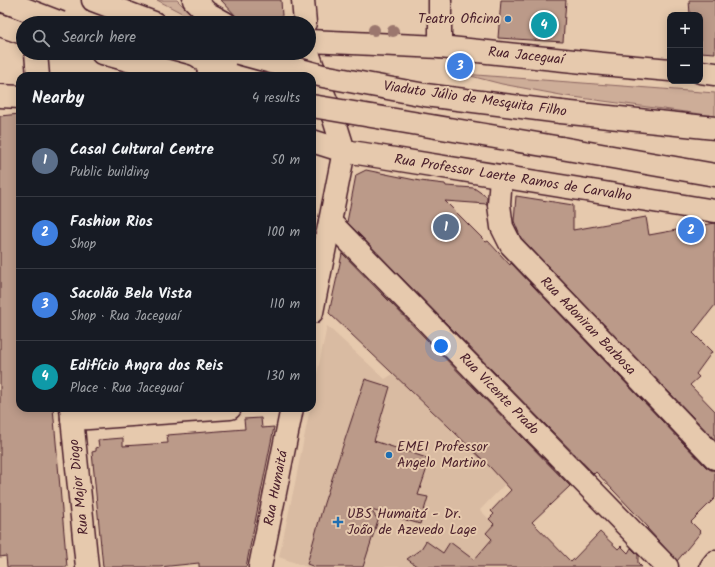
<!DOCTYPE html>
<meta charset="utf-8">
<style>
:root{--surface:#171b24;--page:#242831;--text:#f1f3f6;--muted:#9ea1a6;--line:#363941;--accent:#1f6fb2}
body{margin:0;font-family:Kalam,sans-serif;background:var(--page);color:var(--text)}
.controls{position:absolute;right:12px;top:12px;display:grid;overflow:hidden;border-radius:8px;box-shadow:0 2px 10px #0003}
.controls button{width:36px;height:36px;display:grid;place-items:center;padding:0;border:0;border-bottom:1px solid var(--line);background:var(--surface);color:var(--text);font:20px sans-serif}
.you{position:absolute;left:441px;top:346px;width:14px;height:14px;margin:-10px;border:3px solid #fff;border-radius:50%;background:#1a73e8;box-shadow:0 0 0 6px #1a73e833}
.badge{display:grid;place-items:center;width:26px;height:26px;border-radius:50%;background:var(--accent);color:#fff;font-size:13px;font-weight:700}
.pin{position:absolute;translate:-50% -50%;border:2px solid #fff;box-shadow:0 1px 4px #0006}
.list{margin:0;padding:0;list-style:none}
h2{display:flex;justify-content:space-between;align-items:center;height:52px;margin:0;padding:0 16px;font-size:17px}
h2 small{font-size:13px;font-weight:400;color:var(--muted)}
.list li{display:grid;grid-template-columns:26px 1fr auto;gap:12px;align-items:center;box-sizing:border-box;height:72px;padding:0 16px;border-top:1px solid var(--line)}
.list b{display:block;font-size:15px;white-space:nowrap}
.list p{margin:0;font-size:13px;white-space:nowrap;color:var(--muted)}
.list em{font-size:13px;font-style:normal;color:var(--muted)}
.icon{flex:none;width:22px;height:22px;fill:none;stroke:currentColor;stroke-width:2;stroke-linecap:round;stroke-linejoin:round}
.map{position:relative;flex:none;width:715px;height:567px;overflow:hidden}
.search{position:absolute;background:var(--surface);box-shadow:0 2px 10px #0003;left:16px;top:16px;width:300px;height:44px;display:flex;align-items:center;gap:10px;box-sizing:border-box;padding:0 14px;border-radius:22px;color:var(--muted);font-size:15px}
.panel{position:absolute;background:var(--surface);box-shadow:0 2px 10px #0003;left:16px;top:72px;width:300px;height:340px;border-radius:12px}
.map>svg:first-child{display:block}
.built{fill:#d9bba2}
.green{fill:#cdad98;stroke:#8c6662}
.building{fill:#bb9a89;stroke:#4a1f2b}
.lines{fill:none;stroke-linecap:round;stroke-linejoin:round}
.minor-casing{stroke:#4a1f2b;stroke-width:25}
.major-casing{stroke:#4a1f2b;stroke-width:25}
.highway-casing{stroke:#4a1f2b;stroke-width:25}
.minor{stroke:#e6c9ad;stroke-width:22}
.major{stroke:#e6c9ad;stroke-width:22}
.highway{stroke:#e6c9ad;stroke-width:22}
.highway-bridge-casing{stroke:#4a1f2b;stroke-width:25;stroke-linecap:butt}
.highway-bridge{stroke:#e6c9ad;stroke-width:22}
.tree{fill:#9b776e}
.poi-dot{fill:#1f6fb2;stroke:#e6c9ad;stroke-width:1.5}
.labels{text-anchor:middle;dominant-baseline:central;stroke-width:4;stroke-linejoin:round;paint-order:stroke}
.poi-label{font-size:14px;fill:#4a1f2b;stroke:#e6c9ad;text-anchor:start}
.street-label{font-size:14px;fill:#4a1f2b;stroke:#e6c9ad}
</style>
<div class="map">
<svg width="715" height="567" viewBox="0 0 715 567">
<rect width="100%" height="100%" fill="#e6c9ad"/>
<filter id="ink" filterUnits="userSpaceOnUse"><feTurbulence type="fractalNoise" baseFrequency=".025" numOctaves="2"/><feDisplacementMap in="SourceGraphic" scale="8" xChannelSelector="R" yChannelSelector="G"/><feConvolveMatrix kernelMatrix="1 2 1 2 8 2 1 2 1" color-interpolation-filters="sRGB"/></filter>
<g filter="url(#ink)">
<path class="built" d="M327,326L385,379L393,374L506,483L480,510L494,524L486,533L492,539L493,567H307L279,557L294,488L310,408H312V398Z"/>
<g class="green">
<path d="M157,0H177L199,22Z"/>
<path d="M463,74L715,93V116L566,96L502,84Z"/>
</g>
<g class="building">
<path d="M221,0H281L282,16L277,20L237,17Z"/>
<path d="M501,0H566L563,42L498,38Z"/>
<path d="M689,0H715V53L700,52V15H690Z"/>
<path d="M20,114V408H53L67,567H7L6,556L0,557V116Z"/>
<path d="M366,170L420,181L445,184L446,186L474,188L487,197V204L445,201L486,242L488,241L510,265L511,263L706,467L711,470H715V498L691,522L701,532L677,561L647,528L648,527L596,472L594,474L347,222L356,175Z"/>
<path d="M516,196L573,205V230L646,217L649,235L715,223V305L693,333L712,352L696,374L699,377L690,385L715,411V440L521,238L514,221Z"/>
<path d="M342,254H343L570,486L532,522L571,562L600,532L618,549L621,546L628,553L631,548L638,555V563L642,567H418L407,559L421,549L426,541L443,553L450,542L474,560L492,539L486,533L494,524L489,519L494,514L491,511L511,490L491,468L450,428L329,313Z"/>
<path d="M365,379L390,387L374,441L430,459L418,495L428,497L420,524L371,510L378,520L363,567H315L307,564L324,503Z"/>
<path d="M261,418L262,428L274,427L246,567H199V563L160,567H103L92,452L96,451V448L99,447L98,440L123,438V446L168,443L167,435L245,429L244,419Z"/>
</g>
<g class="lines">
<defs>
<g id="minor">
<path d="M194,0L207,13L225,23"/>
<path d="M303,0L305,23"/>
<path d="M440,0V47"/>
<path d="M309,41L440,47L603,64L670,70"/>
<path d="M36,53L38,76"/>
<path d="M308,53L318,81L334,119L344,151L312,312"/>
<path d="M700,72L715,74"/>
<path d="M0,96L20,97"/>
<path d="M312,141L344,151L364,154L715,211"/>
<path d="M501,176L499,205L502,227L511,245L715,458"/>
<path d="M330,222L667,567"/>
<path d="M71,408L87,567"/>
<path d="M72,419L89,418L230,408"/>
<path d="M260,567L292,408"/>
</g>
<path id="major" d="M711,567L715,562"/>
<g id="highway">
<path d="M93,0L154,23"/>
<path d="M0,25L23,33"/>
<path d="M102,53L186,76"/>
<path d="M561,112L715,128"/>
<path d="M561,148L715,175"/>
</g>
</defs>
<use href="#minor" class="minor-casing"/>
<use href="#major" class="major-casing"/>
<use href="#highway" class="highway-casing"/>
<use href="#minor" class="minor"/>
<use href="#major" class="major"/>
<use href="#highway" class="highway"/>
<defs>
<g id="highway-bridge">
<path d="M1,0L61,23"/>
<path d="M238,53L323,76L425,95L561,112"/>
<path d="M312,106L561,148"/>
</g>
</defs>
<use href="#highway-bridge" class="highway-bridge-casing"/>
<use href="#highway-bridge" class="highway-bridge"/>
</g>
<g class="tree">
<circle cx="374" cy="30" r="6"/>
<circle cx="393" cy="31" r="6"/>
</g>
</g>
<g class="poi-dot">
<circle cx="508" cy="19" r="4"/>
<circle cx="389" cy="455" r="4"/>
<path d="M336 516h4v4h4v4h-4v4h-4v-4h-4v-4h4z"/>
</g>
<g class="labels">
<g class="poi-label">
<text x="500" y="19" text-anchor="end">Teatro Oficina</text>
<text x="397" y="447">EMEI Professor<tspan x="397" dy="16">Angelo Martino</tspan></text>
<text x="347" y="514">UBS Humaitá - Dr.<tspan x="347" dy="16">João de Azevedo Lage</tspan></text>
</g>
<g class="street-label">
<text transform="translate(526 56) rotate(6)">Rua Jaceguaí</text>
<text transform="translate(475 99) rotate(8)">Viaduto Júlio de Mesquita Filho</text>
<text transform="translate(513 178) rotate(9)">Rua Professor Laerte Ramos de Carvalho</text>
<text transform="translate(588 326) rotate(46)">Rua Adoniran Barbosa</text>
<text transform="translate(499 394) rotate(46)">Rua Vicente Prado</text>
<text transform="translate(79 487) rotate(-96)">Rua Major Diogo</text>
<text transform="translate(276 488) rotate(-79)">Rua Humaitá</text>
</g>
</g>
</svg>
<div class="controls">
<button>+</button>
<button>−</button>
</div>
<div class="you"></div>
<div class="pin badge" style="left:446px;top:227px;background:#5c6f8a">1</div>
<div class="pin badge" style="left:691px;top:230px;background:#3f7fe0">2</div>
<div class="pin badge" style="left:460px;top:66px;background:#3f7fe0">3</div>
<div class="pin badge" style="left:544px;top:25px;background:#0f9aa8">4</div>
<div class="search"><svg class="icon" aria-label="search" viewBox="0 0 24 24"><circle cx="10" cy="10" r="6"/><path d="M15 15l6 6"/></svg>Search here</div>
<section class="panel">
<h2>Nearby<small>4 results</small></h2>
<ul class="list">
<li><span class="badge" style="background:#5c6f8a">1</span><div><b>Casa1 Cultural Centre</b><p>Public building</p></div><em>50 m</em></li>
<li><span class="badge" style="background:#3f7fe0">2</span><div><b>Fashion Rios</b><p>Shop</p></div><em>100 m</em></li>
<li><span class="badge" style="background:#3f7fe0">3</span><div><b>Sacolão Bela Vista</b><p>Shop · Rua Jaceguaí</p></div><em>110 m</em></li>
<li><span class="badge" style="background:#0f9aa8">4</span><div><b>Edifício Angra dos Reis</b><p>Place · Rua Jaceguaí</p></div><em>130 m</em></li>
</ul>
</section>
</div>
